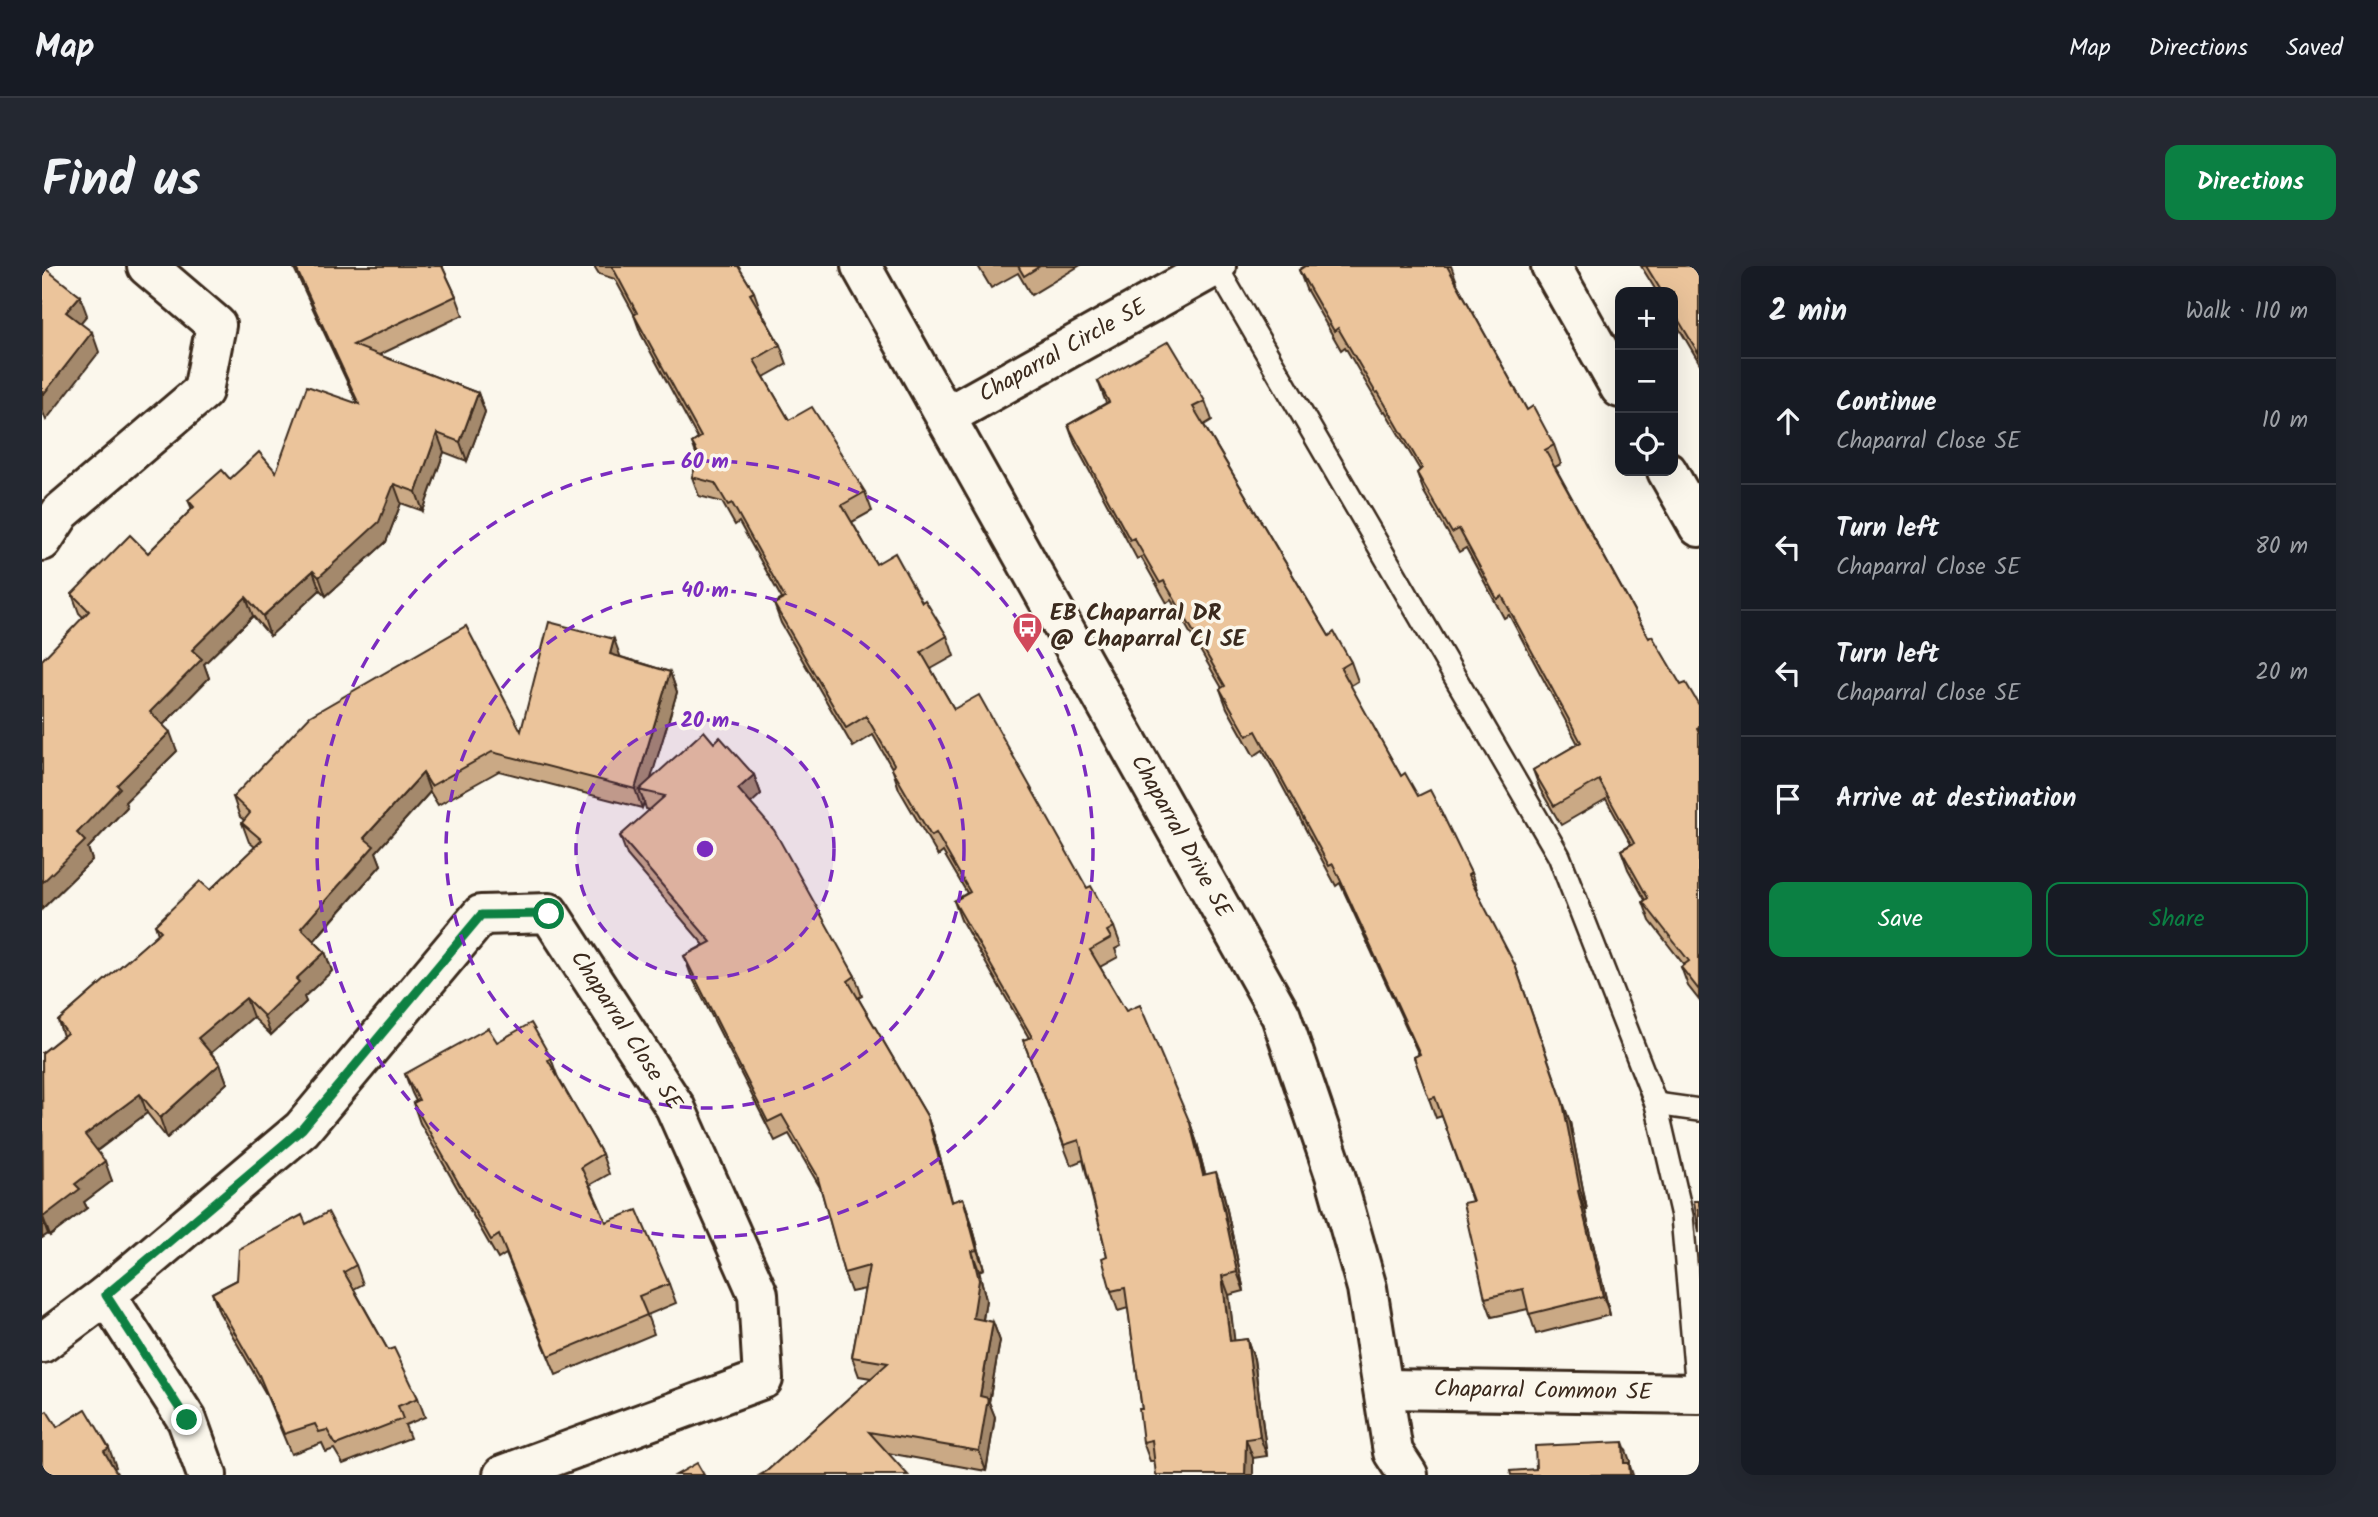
<!DOCTYPE html>
<meta charset="utf-8">
<style>
:root{--surface:#171b24;--page:#242831;--text:#f1f3f6;--muted:#9ea1a6;--line:#363941;--accent:#0b8043}
body{margin:0;font-family:Kalam,sans-serif;background:var(--page);color:var(--text)}
.controls{position:absolute;right:21px;top:21px;display:grid;overflow:hidden;border-radius:14px;box-shadow:0 7px 28px #0002}
.controls button{width:63px;height:63px;display:grid;place-items:center;padding:0;border:0;border-bottom:2px solid var(--line);background:var(--surface);color:var(--text);font:35px sans-serif}
.stop{position:absolute;width:21px;height:21px;margin:-16px;border:5px solid #0b8043;border-radius:50%;background:#fff}
.stop.end{background:#0b8043;border-color:#fff;box-shadow:0 2px 7px #0008}
.list{margin:0;padding:0;list-style:none}
h2{display:flex;justify-content:space-between;align-items:center;height:91px;margin:0;padding:0 28px;font-size:30px}
h2 small{font-size:23px;font-weight:400;color:var(--muted)}
.list li{display:grid;grid-template-columns:46px 1fr auto;gap:21px;align-items:center;box-sizing:border-box;height:126px;padding:0 28px;border-top:2px solid var(--line)}
.list b{display:block;font-size:26px;white-space:nowrap}
.list p{margin:0;font-size:23px;white-space:nowrap;color:var(--muted)}
.list em{font-size:23px;font-style:normal;color:var(--muted)}
.actions{display:flex;gap:14px;padding:21px 28px}
.actions a{flex:1;padding:16px 0;border:2px solid var(--accent);border-radius:14px;text-align:center;font-size:24px;color:var(--accent)}
.actions .main{background:var(--accent);color:#fff}
.icon{flex:none;width:38px;height:38px;fill:none;stroke:currentColor;stroke-width:2;stroke-linecap:round;stroke-linejoin:round}
.map{position:relative;flex:none;width:1657px;height:1209px;overflow:hidden;border-radius:14px}
header{display:flex;align-items:center;gap:42px;box-sizing:border-box;height:98px;padding:0 35px;background:var(--surface);border-bottom:2px solid var(--line)}
header strong{font-size:33px}
nav{display:flex;gap:38px;margin-inline-start:auto;font-size:24px}
.intro{display:flex;align-items:center;justify-content:space-between;box-sizing:border-box;height:168px;padding:0 42px}
h1{margin:0;font-size:49px}
.button{padding:18px 32px;border-radius:14px;background:var(--accent);color:#fff;font-size:24px;font-weight:700}
main{display:flex;gap:42px;padding:0 42px}
aside{flex:1;background:var(--surface);border-radius:14px;box-shadow:0 7px 28px #0002}
.map>svg:first-child{display:block}
.lines{fill:none;stroke-linecap:round;stroke-linejoin:round}
.service-casing{stroke:#3b2a1e;stroke-width:26}
.minor-casing{stroke:#3b2a1e;stroke-width:44}
.tertiary-casing{stroke:#3b2a1e;stroke-width:44}
.service{stroke:#fbf7ec;stroke-width:21}
.minor{stroke:#fbf7ec;stroke-width:38}
.tertiary{stroke:#fbf7ec;stroke-width:38}
.wall{fill:#caa985;stroke:#3b2a1e;stroke-width:2}
.shaded-wall{fill:#a4896c;stroke:#3b2a1e;stroke-width:2}
.building{fill:#ebc49b;stroke:#3b2a1e;stroke-width:2}
.route{stroke:#0b8043;stroke-width:9}
.ring{fill:none;stroke:#7b2cbf;stroke-width:3.5;stroke-dasharray:12 9}
.labels{text-anchor:middle;dominant-baseline:central;stroke-width:7;stroke-linejoin:round;paint-order:stroke}
.street-label{font-size:23px;fill:#3b2a1e;stroke:#fbf7ec}
.poi-label{font-size:23px;font-weight:bold;fill:#3b2a1e;stroke:#fbf7ec;text-anchor:start}
.centre{fill:#7b2cbf;stroke:#fbf7ec;stroke-width:3.5}
.ring-label{font-size:21px;text-anchor:middle;font-weight:bold;fill:#7b2cbf;stroke:#fbf7ec;stroke-width:7;stroke-linejoin:round;paint-order:stroke}
</style>
<header>
<strong>Map</strong>
<nav><a>Map</a><a>Directions</a><a>Saved</a></nav>
</header>
<div class="intro"><h1>Find us</h1><a class="button">Directions</a></div>
<main>
<div class="map">
<svg width="1657" height="1209" viewBox="0 0 1657 1209">
<rect width="100%" height="100%" fill="#fbf7ec"/>
<filter id="ink" filterUnits="userSpaceOnUse"><feTurbulence type="fractalNoise" baseFrequency=".0143" numOctaves="2"/><feDisplacementMap in="SourceGraphic" scale="14" xChannelSelector="R" yChannelSelector="G"/><feConvolveMatrix kernelMatrix="1 2 1 2 8 2 1 2 1" color-interpolation-filters="sRGB"/></filter>
<g filter="url(#ink)">
<g class="lines">
<defs>
<g id="service">
<path d="M1174,0L1517,590L1614,838L1640,950L1656,1136"/>
<path d="M1614,838L1657,844"/>
</g>
<g id="minor">
<path d="M1509,0L1578,122"/>
<path id="s1" d="M905,150L1174,0"/>
<path d="M1625,205L1657,261"/>
<path d="M0,275L19,246L161,125L174,59L105,0"/>
<path d="M0,1077L64,1029"/>
<path id="s2" d="M1343,1123L1657,1128"/>
<path id="s3" d="M165,1209L145,1154L64,1029L260,863L439,649L507,647L633,841L716,1028L721,1113L461,1209"/>
</g>
<g id="tertiary">
<path id="s4" d="M819,0L1239,750L1293,909L1325,1022L1351,1186L1366,1209"/>
</g>
</defs>
<use href="#service" class="service-casing"/>
<use href="#minor" class="minor-casing"/>
<use href="#tertiary" class="tertiary-casing"/>
<use href="#service" class="service"/>
<use href="#minor" class="minor"/>
<use href="#tertiary" class="tertiary"/>
</g>
<g class="wall">
<path d="M251,0H400L414,30L421,49L337,89L436,127L443,146L425,195L402,186L381,245L359,237L344,276L284,330L278,324L228,370L211,350L162,398L167,412L121,459L135,485L83,536L85,541L46,582L50,594L0,643L41,351L37,347L30,328L106,287L150,243L146,234L188,213L234,206L315,137Z"/>
<path d="M552,0H696L712,26L719,45L738,79L745,98L722,111L747,154L823,226L830,245L810,256L834,298L880,336L905,370L912,390L889,403L912,443L1045,622L1072,661L1079,680L1073,683L1076,691L1058,701L1148,857L1155,877L1163,908L1181,925L1202,1025L1187,1029L1192,1075L1205,1073L1212,1093L1225,1190L1211,1192L1108,1195L1101,1176L1100,1143L1086,1042L1076,1045L1069,1025L1065,990L1041,894L1029,899L981,774L987,772L919,654L912,635L925,627L901,586L896,590L857,523L850,502L831,469L811,481L739,357L732,338L740,333L697,256L693,259L680,236L657,230L650,211L656,193L650,177L656,173L599,68L592,49V48L573,13L557,8Z"/>
<path d="M936,0H1037L989,29L976,7L949,22Z"/>
<path d="M1263,0H1409L1415,16H1414L1485,144L1512,179L1519,198L1513,201L1607,372L1639,419L1657,439V734L1646,720L1639,701L1642,699L1608,655L1601,636L1603,634L1586,603L1579,584L1589,578L1564,533L1519,559L1498,523L1491,504L1536,478L1467,349L1462,352L1424,282L1417,286L1382,226L1375,207L1378,204L1343,145L1341,146L1303,81L1299,84L1264,23L1257,4Z"/>
<path d="M1599,0H1657V96L1631,52V26H1615Z"/>
<path d="M1056,115L1163,135L1170,154L1162,159L1287,370L1309,396L1316,415L1308,420L1359,510L1376,530L1429,607L1436,626L1435,627L1528,856L1545,944H1543L1568,1049L1494,1068L1486,1043L1450,1051L1443,1032L1430,935L1400,850L1394,852L1372,791L1377,789L1298,617L1294,620L1221,484L1212,490L1185,442L1178,423L1180,422L1129,334L1125,337L1099,291L1095,293L1033,178L1026,159L1064,137Z"/>
<path d="M579,391L628,406L635,426L608,514L672,477L712,509L719,528L708,537L813,710L820,730L816,732L885,850L892,870L910,936L921,932L928,952L942,1003L937,1005L944,1034L941,1054L951,1056L958,1075L947,1136L953,1151L944,1205L846,1187L725,1205L829,1112L817,1110L810,1091L823,1023L809,1026L802,1007L779,923L747,868L733,875L649,709L642,690L662,679L585,589L578,570L608,544L604,543L602,536L600,542L457,505L396,539L388,526L334,586L339,599L272,675L283,686L290,705L262,731L264,736L229,769L211,751L169,787L178,798L185,817L125,872L105,847L55,885L70,915L42,936L45,942L8,970L6,968L0,972V787L21,770L16,755L116,668L113,659L168,624L213,581L207,576L200,557L202,554L198,551L191,531L479,465Z"/>
<path d="M455,776L509,792L516,812L560,888L567,908L548,919L564,956L627,1018L634,1037L605,1049L612,1068L514,1109L464,988L456,993L378,857L371,837L374,835L370,827L363,808Z"/>
<path d="M264,958L314,999L321,1018L312,1023L346,1084L376,1132L383,1151L363,1159L368,1172L301,1198L292,1183L284,1186L280,1177L249,1188L224,1128L177,1046L170,1027L195,1014Z"/>
</g>
<g class="shaded-wall">
<path d="M38,30L45,49L31,66L24,46Z"/>
<path d="M50,66L57,86L4,154L0,144V130Z"/>
<path d="M436,127L443,146L425,195L418,176Z"/>
<path d="M395,167L402,186L381,245L374,226Z"/>
<path d="M352,218L359,237L344,276L284,330L277,311Z"/>
<path d="M271,305L278,324L228,370L221,350Z"/>
<path d="M204,331L211,350L162,398L167,412L115,465L108,446L150,384Z"/>
<path d="M572,373L579,392L568,388Z"/>
<path d="M628,406L635,426L605,526L597,524L602,536L600,542L593,523Z"/>
<path d="M128,466L135,485L83,536L85,541L46,582L50,594L0,643V617L35,567L75,519Z"/>
<path d="M381,507L388,526L334,586L339,599L266,681L259,662L322,572Z"/>
<path d="M712,509L719,528L703,543L696,523Z"/>
<path d="M283,686L290,705L262,731L264,736L229,769L222,750L254,713Z"/>
<path d="M1473,699L1528,856L1545,944L1538,924Z"/>
<path d="M204,732L211,751L163,792L156,772Z"/>
<path d="M178,798L185,817L125,872L118,852Z"/>
<path d="M98,828L105,847L50,888L43,869Z"/>
<path d="M885,850L892,870L916,956L909,936Z"/>
<path d="M1148,857L1155,877L1168,928L1161,909Z"/>
<path d="M63,895L70,915L42,936L45,942L8,970L1,951L33,918Z"/>
<path d="M1174,906L1181,925L1202,1025L1195,1006Z"/>
<path d="M1536,925L1543,944L1568,1049L1561,1030Z"/>
<path d="M921,932L928,952L942,1003L935,984Z"/>
<path d="M0,952L6,968L0,972Z"/>
<path d="M930,985L937,1005L944,1034L938,1071L931,1052Z"/>
<path d="M1180,1010L1187,1029L1195,1095L1188,1075Z"/>
<path d="M951,1056L958,1075L947,1136L953,1151L944,1205L937,1185L938,1130Z"/>
<path d="M1205,1073L1212,1093L1225,1190L1218,1171Z"/>
<path d="M1204,1173L1211,1192V1209H1203Z"/>
<path d="M1581,1176L1588,1195V1200L1591,1209H1587L1582,1197Z"/>
<path d="M67,1182L74,1201L69,1204L62,1185Z"/>
</g>
<g class="building">
<path d="M0,0L38,30L24,46L50,66L0,130Z"/>
<path d="M253,0H400L414,30L311,79L436,127L418,176L395,167L374,226L352,218L337,256L277,311L271,305L221,350L204,331L150,384L160,393L108,446L128,466L75,519L78,522L35,567L43,575L0,617V394L47,345L30,328L88,269L106,287L152,241L146,234L180,204L188,213L217,186L234,206L265,120L317,138Z"/>
<path d="M570,0H696L712,26L708,28L738,79L712,94L747,154L770,141L823,226L800,239L834,298L853,287L880,336L883,334L905,370L879,386L912,443L937,429L1045,622L1049,620L1072,661L1065,665L1069,672L1048,684L1084,745L1098,739L1148,857L1161,909L1174,906L1195,1006L1180,1010L1188,1075L1205,1073L1218,1171L1204,1173L1203,1209H1114L1110,1174L1101,1176L1097,1143H1100L1083,1022L1069,1025L1060,992L1065,990L1037,874L1022,879L981,774L990,771L912,635L928,626L894,567L889,570L850,503L852,498L824,450L804,462L732,338L743,332L690,237L686,239L673,217L650,211L657,189L650,177L659,171L592,49L595,47Z"/>
<path d="M976,0H998L982,10Z"/>
<path d="M1263,0H1405L1485,144L1491,140L1512,179L1503,184L1607,372L1610,370L1639,419L1644,417L1657,439V461L1655,462L1657,466V724L1639,701L1647,695L1601,636L1606,632L1579,584L1592,577L1557,514L1512,540L1491,504L1539,476L1460,330L1455,333L1417,263L1410,267L1375,207L1380,202L1336,126L1334,127L1296,62L1292,65L1257,4Z"/>
<path d="M1604,0H1657V88L1631,45V26H1620Z"/>
<path d="M1127,75L1163,135L1151,141L1287,370L1292,366L1309,396L1299,402L1359,510L1363,507L1376,530L1388,524L1399,545L1429,607L1426,609L1473,699L1521,837L1538,924L1536,925L1561,1030L1487,1048L1481,1023L1443,1032L1421,937L1431,935L1393,831L1387,833L1372,791L1378,788L1291,598L1287,600L1214,465L1205,470L1178,423L1183,420L1122,315L1118,317L1092,272L1088,274L1026,159L1067,136L1056,115Z"/>
<path d="M507,356L572,373L568,388L628,406L593,523L450,486L389,520L381,507L322,572L332,580L259,662L283,686L254,713L257,716L222,750L204,732L156,772L178,798L118,852L98,828L43,869L63,895L33,918L38,923L1,951L0,787L25,767L16,755L119,665L113,659L158,615L168,624L220,574L200,557L208,547L191,531L268,450L424,360L479,465Z"/>
<path d="M662,465L672,477L678,471L712,509L696,523L732,564L813,710L806,715L885,850L909,936L921,932L935,984L930,985L937,1014L931,1052L951,1056L938,1130L946,1132L937,1185L827,1166L866,1209H718L725,1205L846,1097L810,1091L827,1000L802,1007L775,909L740,849L726,856L642,690L669,676L578,570L623,530L597,524Z"/>
<path d="M489,757L509,792L506,794L560,888L539,901L564,956L595,944L627,1018L597,1030L605,1049L507,1090L457,969L449,974L371,837L377,834L363,808L446,762L455,776Z"/>
<path d="M1652,935H1657V967Z"/>
<path d="M286,946L314,999L302,1006L346,1084L352,1082L376,1132L356,1140L361,1153L294,1179L285,1164L277,1166L273,1158L242,1168L217,1109L170,1027L195,1014L197,983L260,949L264,958Z"/>
<path d="M44,1143L67,1182L62,1185L76,1209H0V1148L5,1145L15,1161Z"/>
<path d="M1581,1176L1582,1197H1587L1588,1209H1469L1468,1205L1494,1203L1493,1180Z"/>
<path d="M655,1197L662,1209H634Z"/>
</g>
</g>
<g class="lines" filter="url(#ink)">
<path class="route" d="M145,1154L64,1029L260,863L439,649L507,648"/>
</g>
<circle cx="663" cy="583" r="129" fill="#7b2cbf" fill-opacity=".12"/>
<g class="ring">
<circle cx="663" cy="583" r="129"/>
<circle cx="663" cy="583" r="259"/>
<circle cx="663" cy="583" r="388"/>
</g>
<defs>
<symbol id="bus-pin" viewBox="-11 -11 22 30"><path d="M0 17L-7.5 6A9.5 9.5 0 1 1 7.5 6Z" fill="#d1495b" stroke="#fbf7ec"/><path d="M-5-6H5V4H4V6H2V4H-2V6H-4V4H-5ZM-3.5-4V0h7V-4ZM-3.5 1.2v1.5H-2V1.2ZM2 1.2v1.5H3.5V1.2Z" fill="#fff"/></symbol>
</defs>
<g fill-rule="evenodd">
<use href="#bus-pin" x="968" y="344" width="35" height="47"/>
</g>
<g class="labels">
<g class="street-label">
<text stroke="none"><textPath href="#s1" startOffset="133">Chaparral Circle SE</textPath></text>
<text stroke="none"><textPath href="#s4" startOffset="654">Chaparral Drive SE</textPath></text>
<text stroke="none"><textPath href="#s3" startOffset="952">Chaparral Close SE</textPath></text>
<text stroke="none"><textPath href="#s2" startOffset="158">Chaparral Common SE</textPath></text>
</g>
<g class="poi-label">
<text x="1008" y="348">EB Chaparral DR<tspan x="1008" dy="26">@ Chaparral CI SE</tspan></text>
</g>
</g>
<circle cx="663" cy="583" r="10" class="centre"/>
<g class="ring-label">
<text x="663" y="202">60 m</text>
<text x="663" y="331">40 m</text>
<text x="663" y="461">20 m</text>
</g>
</svg>
<div class="controls">
<button>+</button>
<button>−</button>
<button><svg class="icon" aria-label="locate" viewBox="0 0 24 24"><circle cx="12" cy="12" r="6"/><path d="M12 2v4M12 18v4M2 12h4M18 12h4"/></svg></button>
</div>
<div class="stop" style="left:507px;top:648px"></div>
<div class="stop end" style="left:145px;top:1154px"></div>
</div>
<aside>
<h2>2 min<small>Walk · 110 m</small></h2>
<ul class="list">
<li><svg class="icon" aria-label="ahead" viewBox="0 0 24 24"><path d="M12 20V5M6 11l6-6 6 6"/></svg><div><b>Continue</b><p>Chaparral Close SE</p></div><em>10 m</em></li>
<li><svg class="icon" aria-label="left" viewBox="0 0 24 24"><path d="M17 20v-9H6M10 6l-5 5 5 5"/></svg><div><b>Turn left</b><p>Chaparral Close SE</p></div><em>80 m</em></li>
<li><svg class="icon" aria-label="left" viewBox="0 0 24 24"><path d="M17 20v-9H6M10 6l-5 5 5 5"/></svg><div><b>Turn left</b><p>Chaparral Close SE</p></div><em>20 m</em></li>
<li><svg class="icon" aria-label="arrive" viewBox="0 0 24 24"><path d="M6 21V4h12l-3 4 3 4H6"/></svg><div><b>Arrive at destination</b></div></li>
</ul>
<div class="actions"><a class="main">Save</a><a>Share</a></div>
</aside>
</main>
